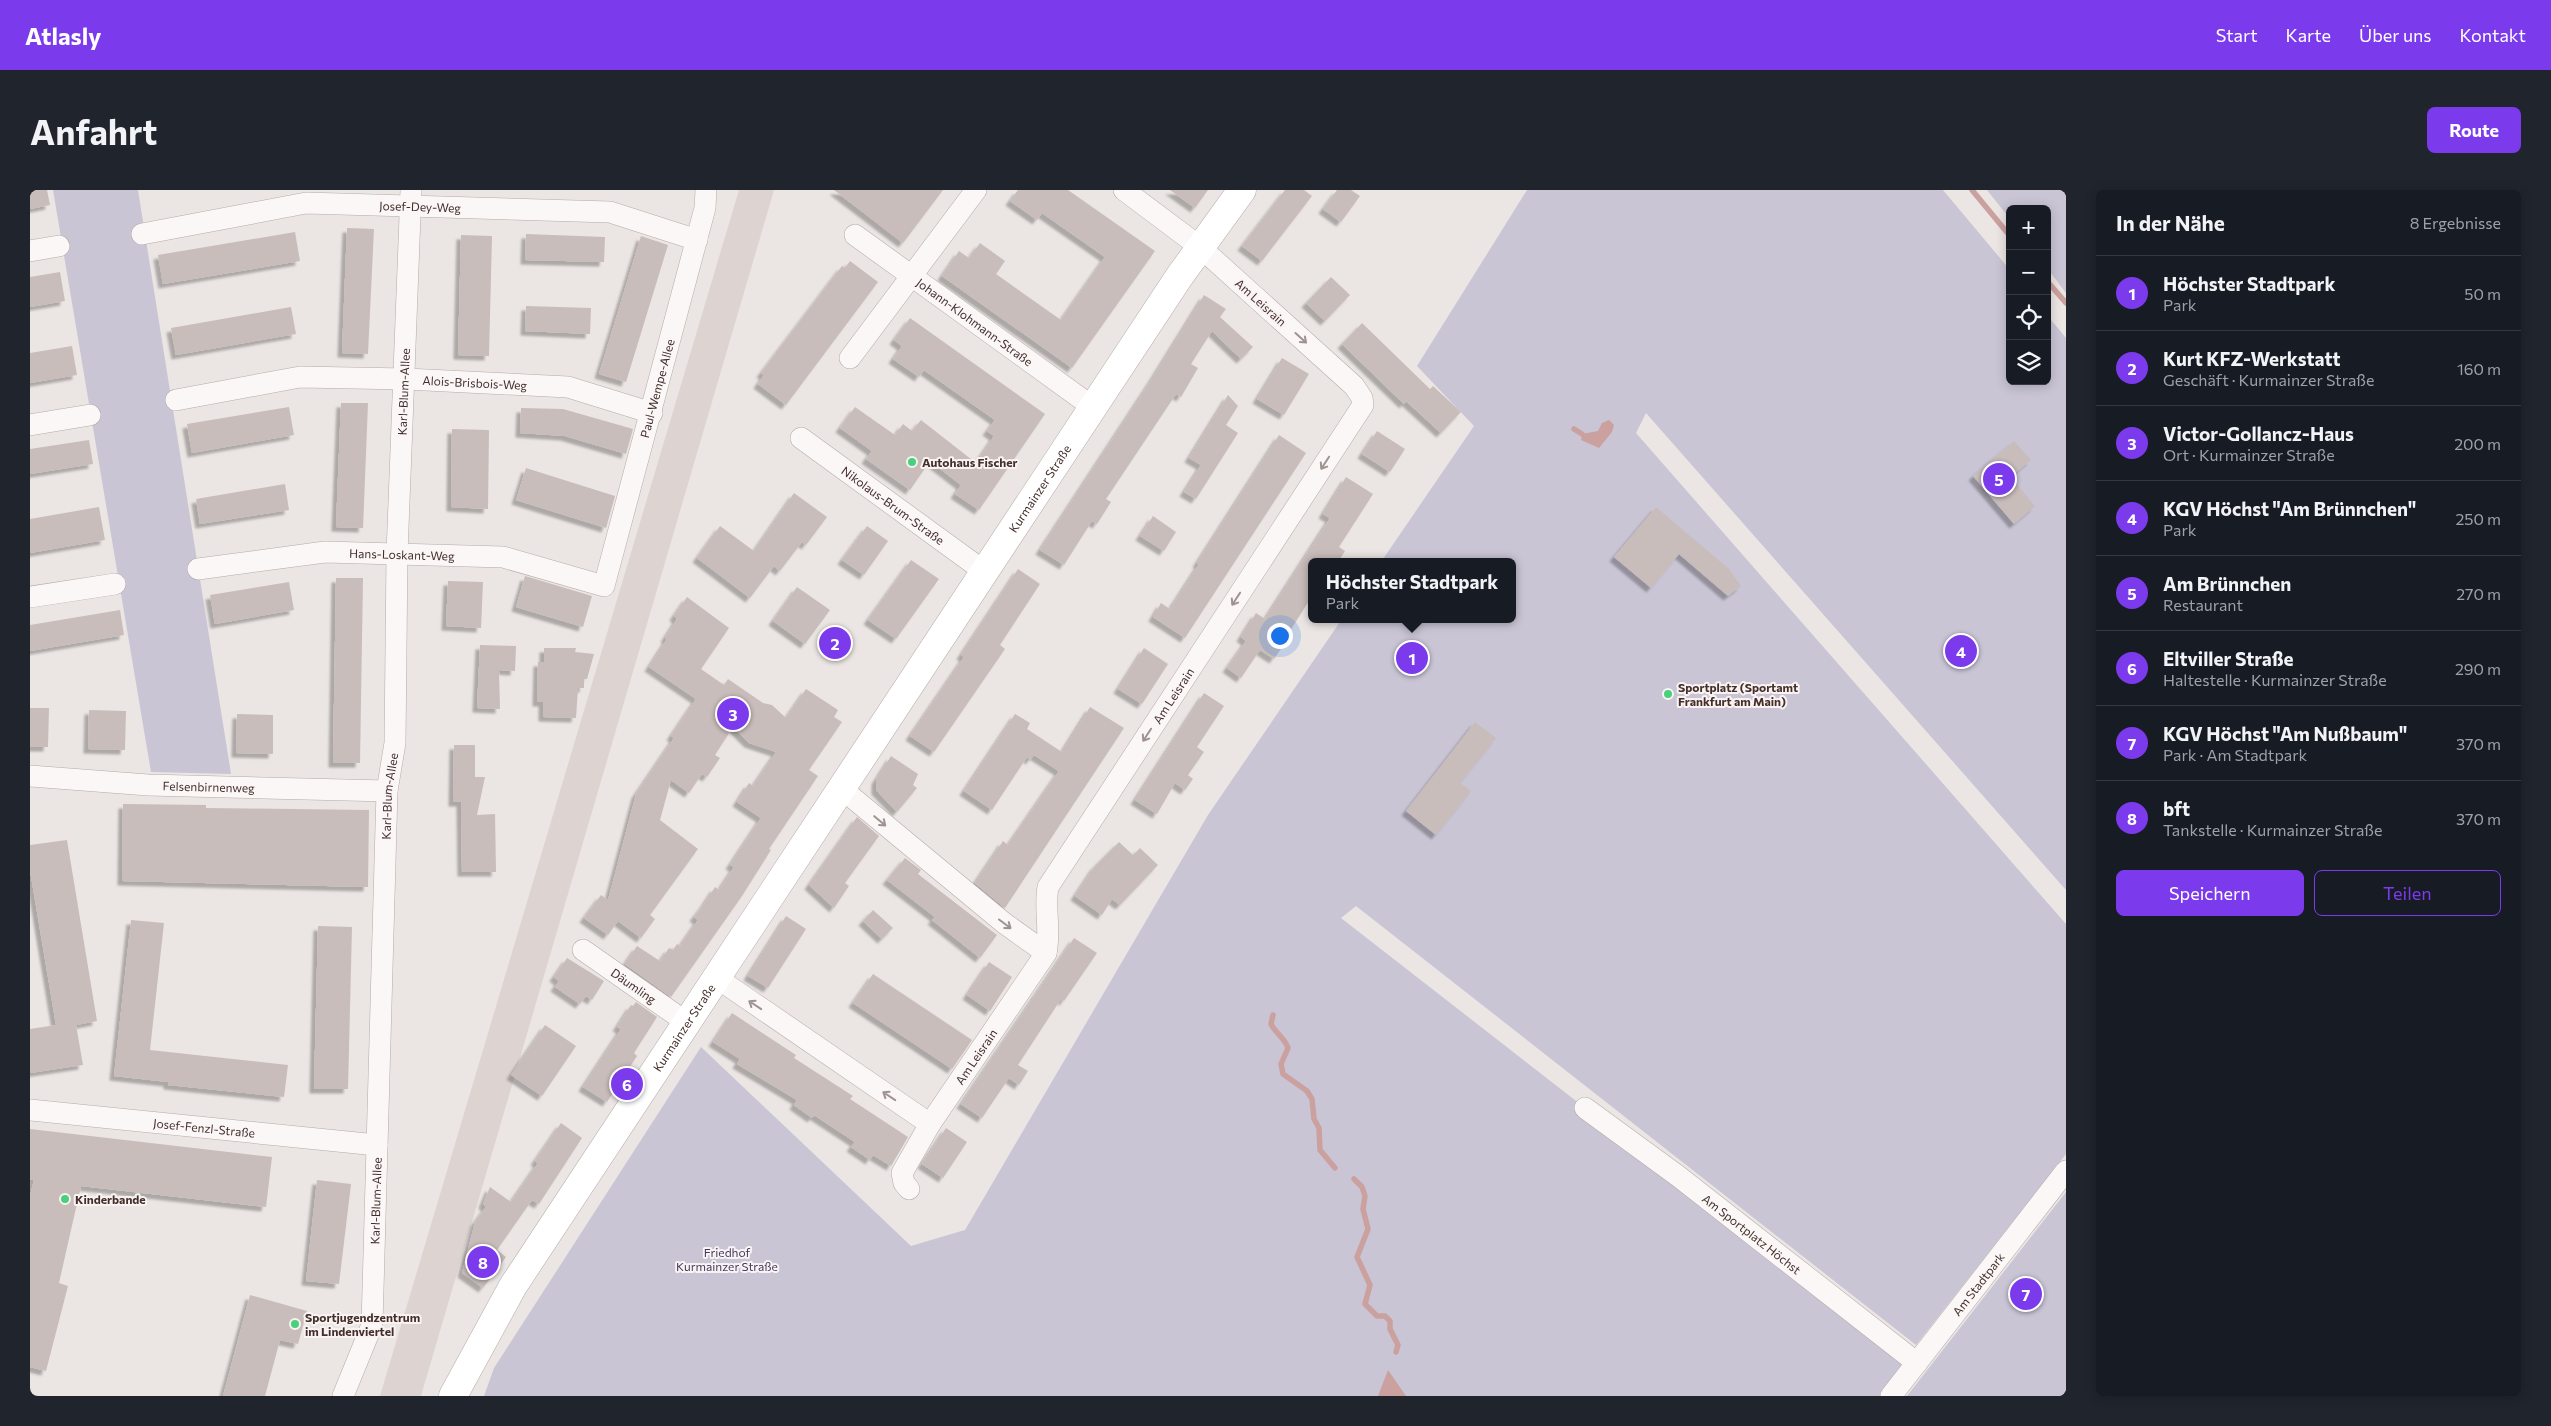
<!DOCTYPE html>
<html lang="de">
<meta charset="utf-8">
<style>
:root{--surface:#171b24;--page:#20242c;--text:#f1f3f6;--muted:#9ea1a6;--line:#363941;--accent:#7c3aed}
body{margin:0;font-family:Commissioner,sans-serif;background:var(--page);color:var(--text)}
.controls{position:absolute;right:15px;top:15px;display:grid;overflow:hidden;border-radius:8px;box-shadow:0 2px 12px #0003}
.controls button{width:45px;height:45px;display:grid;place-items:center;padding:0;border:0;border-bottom:1px solid var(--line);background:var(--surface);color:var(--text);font:25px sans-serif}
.you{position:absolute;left:1249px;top:445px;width:18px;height:18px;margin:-12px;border:4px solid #fff;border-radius:50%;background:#1a73e8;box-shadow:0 0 0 8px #1a73e833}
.badge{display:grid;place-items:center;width:32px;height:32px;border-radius:50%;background:var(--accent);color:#fff;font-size:16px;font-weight:700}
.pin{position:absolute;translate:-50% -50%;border:2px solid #fff;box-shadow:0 1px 5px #0006}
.popup{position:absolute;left:1278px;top:368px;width:208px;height:65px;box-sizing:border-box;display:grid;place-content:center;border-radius:8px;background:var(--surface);filter:drop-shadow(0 1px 4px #0005);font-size:16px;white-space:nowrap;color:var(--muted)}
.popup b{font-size:19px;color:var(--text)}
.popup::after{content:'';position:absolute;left:50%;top:100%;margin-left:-10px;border:10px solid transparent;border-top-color:var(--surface)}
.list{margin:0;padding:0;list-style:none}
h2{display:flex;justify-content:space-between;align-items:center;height:65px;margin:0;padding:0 20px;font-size:21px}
h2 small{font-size:16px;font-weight:400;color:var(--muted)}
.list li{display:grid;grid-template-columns:32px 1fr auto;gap:15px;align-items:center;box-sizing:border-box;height:75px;padding:0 20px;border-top:1px solid var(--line)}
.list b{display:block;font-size:19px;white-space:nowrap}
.list p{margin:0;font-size:16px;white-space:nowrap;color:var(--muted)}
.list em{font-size:16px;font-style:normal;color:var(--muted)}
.actions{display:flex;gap:10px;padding:15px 20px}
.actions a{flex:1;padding:11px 0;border:1px solid var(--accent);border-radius:8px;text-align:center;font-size:18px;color:var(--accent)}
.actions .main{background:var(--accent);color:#fff}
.icon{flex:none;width:28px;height:28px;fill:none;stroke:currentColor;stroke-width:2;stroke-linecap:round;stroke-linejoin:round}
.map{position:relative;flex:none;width:2036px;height:1206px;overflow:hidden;border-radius:8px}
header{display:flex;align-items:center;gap:30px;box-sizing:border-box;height:70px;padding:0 25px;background:var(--accent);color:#fff}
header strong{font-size:24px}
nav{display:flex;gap:28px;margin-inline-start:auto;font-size:18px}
.intro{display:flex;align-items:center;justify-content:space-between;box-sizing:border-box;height:120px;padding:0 30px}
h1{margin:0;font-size:35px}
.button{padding:12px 22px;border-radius:8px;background:var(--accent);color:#fff;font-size:18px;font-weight:700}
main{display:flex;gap:30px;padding:0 30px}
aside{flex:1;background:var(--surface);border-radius:8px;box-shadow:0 2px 12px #0003}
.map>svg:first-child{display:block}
.built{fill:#ddd3d1}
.green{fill:#c9c5d5}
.water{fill:#cba19f}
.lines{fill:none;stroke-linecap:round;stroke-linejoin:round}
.stream{stroke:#cba19f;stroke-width:5.5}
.building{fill:#c9bdbb;filter:url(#shadow)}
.street-casing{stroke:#b6aba8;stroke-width:22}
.secondary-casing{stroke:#b6aba8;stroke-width:29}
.street{stroke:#faf7f6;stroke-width:21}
.secondary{stroke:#fff;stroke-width:28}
.oneway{stroke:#9f9390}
.poi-dot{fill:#49d07c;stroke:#f9f4f3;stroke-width:2}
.labels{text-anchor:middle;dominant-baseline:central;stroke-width:4;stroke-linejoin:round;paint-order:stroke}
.street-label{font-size:12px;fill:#442f2b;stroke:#f9f4f3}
.poi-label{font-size:12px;font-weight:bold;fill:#442f2b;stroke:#f9f4f3;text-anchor:start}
.park-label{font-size:12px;fill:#463860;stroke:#f9f4f3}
</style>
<header>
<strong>Atlasly</strong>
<nav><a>Start</a><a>Karte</a><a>Über uns</a><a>Kontakt</a></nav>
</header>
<div class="intro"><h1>Anfahrt</h1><a class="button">Route</a></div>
<main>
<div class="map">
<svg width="2036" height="1206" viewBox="0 0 2036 1206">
<defs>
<filter id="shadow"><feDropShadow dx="-4.5" dy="4.5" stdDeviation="1" flood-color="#0004"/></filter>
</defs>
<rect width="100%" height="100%" fill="#ebe5e3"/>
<path class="built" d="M709,0H744L391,1206H350Z"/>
<g class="green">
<path d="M23,0H108L201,584L121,582Z"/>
<path d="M1497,0H1913L1980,80V191H2017V125L2036,148V700L1616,223L1606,243L2036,734V964L1886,1155L1326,716L1311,728L1879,1170L1850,1206H454L464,1178L671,857L881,1056L935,1040L1178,625L1312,429H1482V372H1351L1444,236L1387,176Z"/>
<path d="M1957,0H2036V103L2017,78V19H1980V29Z"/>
<path d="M2036,1002V1206H1877Z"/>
</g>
<g class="water">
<path d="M1579,230L1584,235L1582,242L1569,258L1551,250L1552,244L1568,241L1572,233Z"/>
<path d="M1358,1180L1376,1206H1348Z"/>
</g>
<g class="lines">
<g class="stream">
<path d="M1942,0L1980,46"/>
<path d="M2017,91L2036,113"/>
<path d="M1544,239L1552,244"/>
<path d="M1243,825L1241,834C1246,844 1254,847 1258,858L1251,874L1253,884L1277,901L1282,909L1284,929L1289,938L1290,960L1305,978"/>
<path d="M1324,989L1332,997L1335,1006L1333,1019L1338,1039L1327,1067L1340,1095L1335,1114L1347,1126H1355L1360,1131V1139L1368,1155L1366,1162"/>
</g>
</g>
<g class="building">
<path d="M0,0H17L20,15L0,19Z"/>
<path d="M804,0H913L873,53Z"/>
<path d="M988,0H1038L1125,61L1042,178L912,86L929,61L939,68L950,53L975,71L966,84L1031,130L1075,67L1012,23L1007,30L980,11Z"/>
<path d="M1140,0H1178L1165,18Z"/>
<path d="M1255,0H1274L1282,6L1232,71L1212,56Z"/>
<path d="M1307,0H1321L1330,6L1311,32L1293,19Z"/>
<path d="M317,38L344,39L338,164L312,163Z"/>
<path d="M265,42L270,71L133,94L128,65Z"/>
<path d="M496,44L575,47L574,72L495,70Z"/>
<path d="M431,45L462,46L459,166L428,165Z"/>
<path d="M611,46L638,55L596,192L569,184Z"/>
<path d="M820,71L848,92L756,215L728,194L734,185L731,183L812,76L815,78Z"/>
<path d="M30,82L35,111L0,117V87Z"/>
<path d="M1301,87L1320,105L1295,131L1276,113Z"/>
<path d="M1174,105L1196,119L1190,127L1223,157L1211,169L1182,141L1161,174L1168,178L1151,207L1146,204L1076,309L1081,312L1067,334L1062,331L1034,375L1010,360L1122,189Z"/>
<path d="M496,116L561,118L560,144L495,141Z"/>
<path d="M261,117L266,144L146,165L141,138Z"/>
<path d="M880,128L1015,224L949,320L925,304L931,295L900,271L880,300L836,269L842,261L810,238L825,217L865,245L873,234L882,241L891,230L946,273L964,246L957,241L965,230L894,180L889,187L863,169L872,156L864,150Z"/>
<path d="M1332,133L1400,199L1403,196L1431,222L1411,243L1376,211L1374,214L1312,154Z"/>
<path d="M42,156L47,185L0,193V163Z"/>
<path d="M1252,168L1279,184L1254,225L1227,209Z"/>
<path d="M1198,205L1208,216L1196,235L1208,243L1166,309L1154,302L1171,275L1159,268Z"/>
<path d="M311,213H338L333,338L306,337Z"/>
<path d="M259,217L264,245L162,263L157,234Z"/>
<path d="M491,218L533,219L603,239L596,264L535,246L490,243Z"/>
<path d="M422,239L459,240L458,319L421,317Z"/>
<path d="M1347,241L1375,259L1360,282L1332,264Z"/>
<path d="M1249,245L1276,263L1155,448L1123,427L1131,413L1140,419L1169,374L1167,373Z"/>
<path d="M59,250L63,274L0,284V259Z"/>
<path d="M1984,251L2001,270L1981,287L2005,316L1984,334L1943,286Z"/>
<path d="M496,278L585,306L576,338L486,310Z"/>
<path d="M1316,287L1343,304L1309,357L1315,361L1308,372H1282V406L1258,444L1260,445L1244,469L1230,460L1211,488L1197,478L1216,451L1211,447L1226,423L1235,429L1300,328L1293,324Z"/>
<path d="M255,294L259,320L170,334L166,309Z"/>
<path d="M764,303L797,327L776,355L772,352L750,381L744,376L720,408L667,368L690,336L724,361Z"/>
<path d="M69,317L75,350L0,363V329Z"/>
<path d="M1626,317L1699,379L1711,396L1698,406L1649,364L1621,398L1584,367Z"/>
<path d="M1123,326L1146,342L1134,361L1110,346Z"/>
<path d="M837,336L858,351L834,385L812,370Z"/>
<path d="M881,370L909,389L866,449L838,430Z"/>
<path d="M988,379L1010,394L970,455L975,459L904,562L880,546L934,467L931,465Z"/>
<path d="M495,386L562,406L553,437L486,417Z"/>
<path d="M306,388H333L330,573H303Z"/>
<path d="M418,391L453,392L451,438L416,436Z"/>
<path d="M259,392L264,420L185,434L180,405Z"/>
<path d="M767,397L800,420L775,454L743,431Z"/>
<path d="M657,407L699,438L671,479L694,495L698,489L733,513L742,515L756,528L776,499L808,520L804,527L812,532L779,580L788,586L739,659L741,660L712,706L641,807L595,774L607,756L630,771L639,758L643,760L647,754L650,756L668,730L664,727L674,714L685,697L689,700L704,677L700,675L731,628L707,612L719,593L723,596L746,562L719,553L703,537L685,565L690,568L677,587L672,584L659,603L641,590L630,630L668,659L620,725L625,729L611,748L588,731L578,745L554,728L571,705L578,710L606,604L644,548L641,546L666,509L619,477L637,449L635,448L647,429L644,426Z"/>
<path d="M90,420L94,445L0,461V435Z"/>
<path d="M450,455L486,456L485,481L469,480L470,519L447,518Z"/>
<path d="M514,458H546L545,462L564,464L557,489H554V498H548L546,528L513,527V512H507L508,472H514Z"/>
<path d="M1114,458L1138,474L1112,514L1088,499Z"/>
<path d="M1174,503L1194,516L1167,557L1174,562L1158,585L1163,589L1155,600L1145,593L1127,624L1105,610Z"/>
<path d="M1060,517L1094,538L975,718L945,693L973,651L978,655L1029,581L1004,565L1000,570L997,567L962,620L934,601L985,524L1000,533L997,539L1032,562Z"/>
<path d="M0,518H19L18,557H0Z"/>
<path d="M59,520L96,521L95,560L58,559Z"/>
<path d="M207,524L243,525V564L206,563Z"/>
<path d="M1445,532L1466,548L1430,593L1441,601L1406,645L1376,621Z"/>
<path d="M424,555H445V587H455L447,625L465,624L466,682H432L431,612H423Z"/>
<path d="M861,566L888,584L883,595L887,598L867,622L846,600V590Z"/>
<path d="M93,614L176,615V618L339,620L338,697L92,691Z"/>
<path d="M827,627L849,646L815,693L819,696L804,718L779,695Z"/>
<path d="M37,650L67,831L46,835L53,875L0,883V839L26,835L0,680V655Z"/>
<path d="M1089,652L1103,665L1110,658L1128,675L1090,715L1082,709L1072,725L1045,706L1064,677Z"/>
<path d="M875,668L891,680L888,684L967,745L950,768L902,730L905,727L857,690Z"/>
<path d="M843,720L863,738L852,749L833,731Z"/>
<path d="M756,726L776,739L738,798L718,786Z"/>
<path d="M101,730L134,733L120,860L258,875L254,907L138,895V892L84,886Z"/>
<path d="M288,736L322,737L318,899H284Z"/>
<path d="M1044,748L1067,763L1034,811L1031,809L988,875L998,881L989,895L979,888L952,928L931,914Z"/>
<path d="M537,768L574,791L562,810L556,806L550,814L525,797L529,791L524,787Z"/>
<path d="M959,772L982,787L960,821L937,805Z"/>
<path d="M843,784L942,850L922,879L823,813Z"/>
<path d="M606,812L627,827L604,863L607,866L577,912L553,897L591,839L587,837L601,815L603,816Z"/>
<path d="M702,823L766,865L764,868L823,906L820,909L878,947L861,976L843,965L840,970L821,957L825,952L784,925L782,928L764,915L767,910L707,874L710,869L683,852Z"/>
<path d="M515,835L546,856L512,906L481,885Z"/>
<path d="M531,933L552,948L509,1014L502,1010L467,1060L476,1067L453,1098L432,1083L445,1032L456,1017L453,1014L460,997L481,1012L508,973L505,971Z"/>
<path d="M916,938L937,952L913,988L892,974Z"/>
<path d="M0,939L242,967L236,1017L51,996L29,1093L38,1096L16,1181L0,1177V1006L4,990H0Z"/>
<path d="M287,990L321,994L309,1094L276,1091Z"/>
<path d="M220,1105L277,1121L268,1154L250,1150L235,1206H193Z"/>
</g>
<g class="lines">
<defs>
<g id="street">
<path id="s1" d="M112,44L276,13L580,22L667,50"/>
<path id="s2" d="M825,45L1064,218"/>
<path d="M0,61L29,56"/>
<path d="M820,168L946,0"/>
<path id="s3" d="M146,210L270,187L376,189L538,197L622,223"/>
<path d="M0,235L60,225"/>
<path id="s4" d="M771,248L955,382"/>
<path id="s5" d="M168,379L295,362L473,367L574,396L675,18L676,0"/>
<path d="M0,407L85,394"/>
<path id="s6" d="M0,586L118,595L357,601"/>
<path d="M812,599L974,733L1016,763"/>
<path id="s7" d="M553,760L656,832"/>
<path d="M687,788L900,934"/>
<path id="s8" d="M1555,918L1648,986L1887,1173"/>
<path id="s9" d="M0,920L347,955"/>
<path id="s10" d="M879,999L874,993L872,983L900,934L1016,763C1021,740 1014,718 1018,697L1333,215L1332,208L1324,196L1170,57L1094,0"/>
<path id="s11" d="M313,1206L342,1135L357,601L365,553L367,364L381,0"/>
<path id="s12" d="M1861,1206L2036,981"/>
</g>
<g id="secondary">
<path id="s13" d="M423,1206L483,1096L1149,87L1212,0"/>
</g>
</defs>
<use href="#street" class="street-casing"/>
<use href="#secondary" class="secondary-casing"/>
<use href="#street" class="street"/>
<use href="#secondary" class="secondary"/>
</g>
<defs><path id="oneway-shaft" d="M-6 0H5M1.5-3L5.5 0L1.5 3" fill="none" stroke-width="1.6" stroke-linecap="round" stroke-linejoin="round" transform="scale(1.25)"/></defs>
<g class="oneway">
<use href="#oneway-shaft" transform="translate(1271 148) rotate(42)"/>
<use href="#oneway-shaft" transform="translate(1295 273) rotate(123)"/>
<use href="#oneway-shaft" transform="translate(1206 409) rotate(123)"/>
<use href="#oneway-shaft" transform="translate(1117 545) rotate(123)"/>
<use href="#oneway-shaft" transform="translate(850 631) rotate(40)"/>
<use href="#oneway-shaft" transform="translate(975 734) rotate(37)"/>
<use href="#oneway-shaft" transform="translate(725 815) rotate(-146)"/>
<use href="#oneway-shaft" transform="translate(859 906) rotate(-146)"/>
</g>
<g class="poi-dot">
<circle cx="882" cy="272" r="5"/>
<circle cx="1638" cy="504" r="5"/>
<circle cx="35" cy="1009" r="5"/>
<circle cx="265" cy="1134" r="5"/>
</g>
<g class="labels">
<g class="street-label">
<text stroke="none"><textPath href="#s1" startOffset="281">Josef-Dey-Weg</textPath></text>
<text transform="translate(1231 112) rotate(42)">Am Leisrain</text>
<text stroke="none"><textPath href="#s2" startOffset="148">Johann-Klohmann-Straße</textPath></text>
<text stroke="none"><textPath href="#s3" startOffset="301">Alois-Brisbois-Weg</textPath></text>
<text stroke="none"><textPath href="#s5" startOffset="616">Paul-Wempe-Allee</textPath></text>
<text stroke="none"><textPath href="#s11" startOffset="1011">Karl-Blum-Allee</textPath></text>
<text stroke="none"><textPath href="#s13" startOffset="1081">Kurmainzer Straße</textPath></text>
<text stroke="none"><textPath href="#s4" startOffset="114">Nikolaus-Brum-Straße</textPath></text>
<text stroke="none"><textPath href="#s5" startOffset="205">Hans-Loskant-Weg</textPath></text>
<text stroke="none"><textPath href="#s10" startOffset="576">Am Leisrain</textPath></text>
<text stroke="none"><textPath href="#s6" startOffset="179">Felsenbirnenweg</textPath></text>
<text stroke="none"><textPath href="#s11" startOffset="606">Karl-Blum-Allee</textPath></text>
<text stroke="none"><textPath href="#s7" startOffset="62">Däumling</textPath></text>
<text stroke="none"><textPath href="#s13" startOffset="435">Kurmainzer Straße</textPath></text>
<text stroke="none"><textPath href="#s10" startOffset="156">Am Leisrain</textPath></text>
<text stroke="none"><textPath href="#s9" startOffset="175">Josef-Fenzl-Straße</textPath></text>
<text stroke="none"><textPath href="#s11" startOffset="201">Karl-Blum-Allee</textPath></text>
<text stroke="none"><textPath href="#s8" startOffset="209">Am Sportplatz Höchst</textPath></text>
<text stroke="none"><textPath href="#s12" startOffset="142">Am Stadtpark</textPath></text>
</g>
<g class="poi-label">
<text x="892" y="272">Autohaus Fischer</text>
<text x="1648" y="497">Sportplatz (Sportamt<tspan x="1648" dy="14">Frankfurt am Main)</tspan></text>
<text x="45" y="1009">Kinderbande</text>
<text x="275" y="1127">Sportjugendzentrum<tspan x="275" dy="14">im Lindenviertel</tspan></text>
</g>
<g class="park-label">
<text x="697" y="1062">Friedhof<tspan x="697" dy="14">Kurmainzer Straße</tspan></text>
</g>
</g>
</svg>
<div class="controls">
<button>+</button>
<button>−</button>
<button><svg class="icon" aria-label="locate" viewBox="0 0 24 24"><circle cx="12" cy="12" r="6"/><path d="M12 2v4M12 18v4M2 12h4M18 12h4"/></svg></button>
<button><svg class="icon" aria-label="layers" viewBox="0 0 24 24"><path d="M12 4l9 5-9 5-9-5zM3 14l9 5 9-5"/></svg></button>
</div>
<div class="you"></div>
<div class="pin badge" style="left:1382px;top:468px">1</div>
<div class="popup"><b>Höchster Stadtpark</b>Park</div>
<div class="pin badge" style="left:805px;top:453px">2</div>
<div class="pin badge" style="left:703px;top:524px">3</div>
<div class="pin badge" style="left:1931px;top:461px">4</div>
<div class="pin badge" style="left:1969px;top:289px">5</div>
<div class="pin badge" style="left:597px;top:894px">6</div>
<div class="pin badge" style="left:1996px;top:1104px">7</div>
<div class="pin badge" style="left:453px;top:1072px">8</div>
</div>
<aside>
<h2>In der Nähe<small>8 Ergebnisse</small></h2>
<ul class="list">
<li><span class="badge">1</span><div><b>Höchster Stadtpark</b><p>Park</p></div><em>50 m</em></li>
<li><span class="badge">2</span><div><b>Kurt KFZ-Werkstatt</b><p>Geschäft · Kurmainzer Straße</p></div><em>160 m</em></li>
<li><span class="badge">3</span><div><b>Victor-Gollancz-Haus</b><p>Ort · Kurmainzer Straße</p></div><em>200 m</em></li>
<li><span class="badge">4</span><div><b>KGV Höchst &quot;Am Brünnchen&quot;</b><p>Park</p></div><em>250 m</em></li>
<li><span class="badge">5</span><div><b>Am Brünnchen</b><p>Restaurant</p></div><em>270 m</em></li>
<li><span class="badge">6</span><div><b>Eltviller Straße</b><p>Haltestelle · Kurmainzer Straße</p></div><em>290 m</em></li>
<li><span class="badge">7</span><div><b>KGV Höchst &quot;Am Nußbaum&quot;</b><p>Park · Am Stadtpark</p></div><em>370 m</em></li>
<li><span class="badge">8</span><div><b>bft</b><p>Tankstelle · Kurmainzer Straße</p></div><em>370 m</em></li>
</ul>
<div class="actions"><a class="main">Speichern</a><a>Teilen</a></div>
</aside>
</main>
